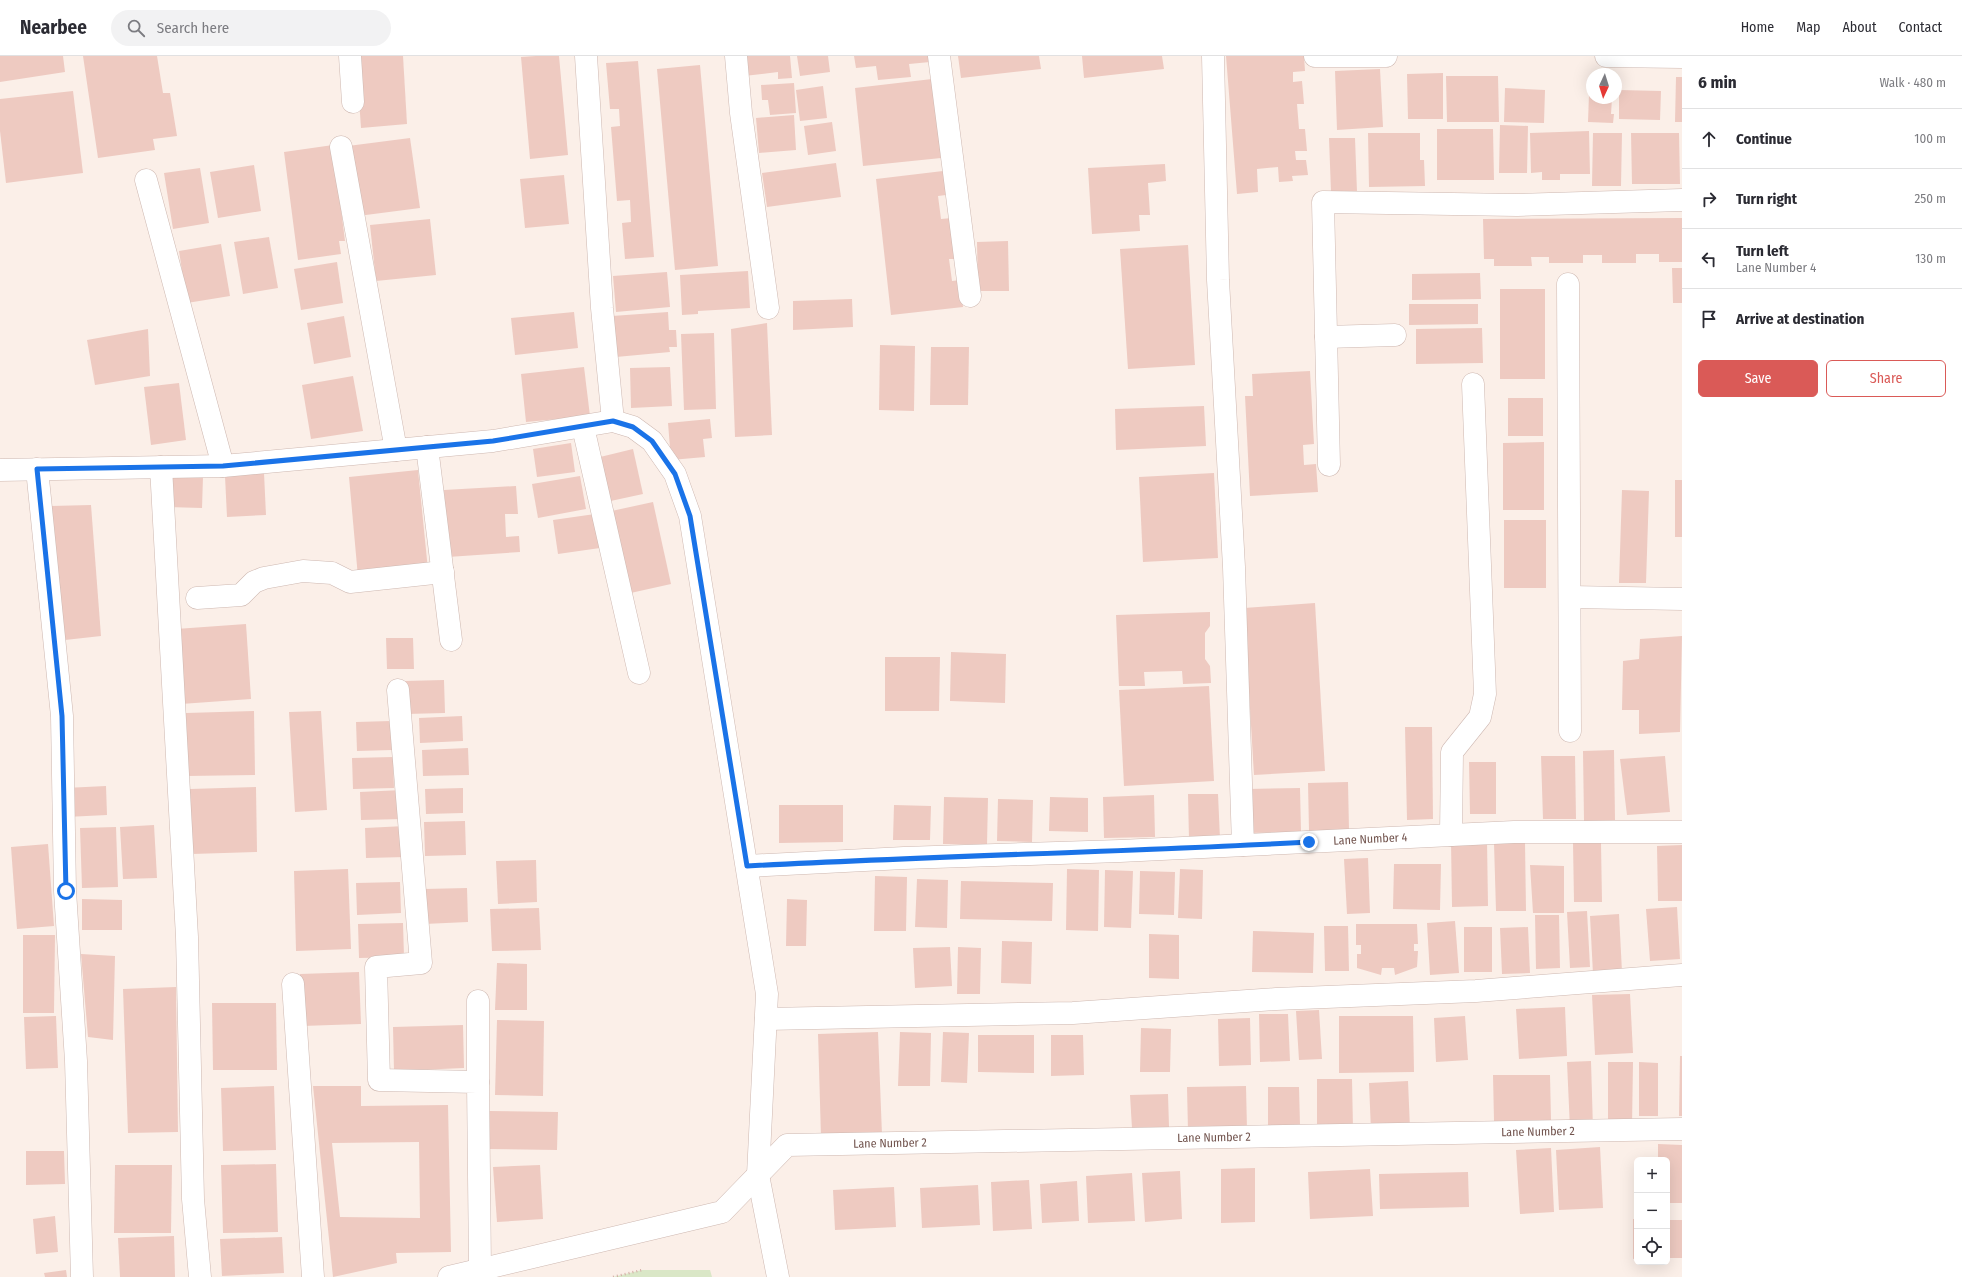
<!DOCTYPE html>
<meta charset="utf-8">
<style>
:root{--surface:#fff;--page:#f2f2f3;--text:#2b2b33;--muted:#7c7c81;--line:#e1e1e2;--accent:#da5a57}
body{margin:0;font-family:"Fira Sans Condensed",sans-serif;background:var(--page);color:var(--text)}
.controls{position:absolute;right:12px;bottom:12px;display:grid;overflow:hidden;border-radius:6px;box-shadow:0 4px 16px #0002}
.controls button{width:36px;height:36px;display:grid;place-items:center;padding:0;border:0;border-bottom:1px solid var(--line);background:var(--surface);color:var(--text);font:20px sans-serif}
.compass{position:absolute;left:1586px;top:12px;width:36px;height:36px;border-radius:50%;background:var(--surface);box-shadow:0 4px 16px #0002;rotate:184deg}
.stop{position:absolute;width:12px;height:12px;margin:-9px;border:3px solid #1a73e8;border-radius:50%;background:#fff}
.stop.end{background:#1a73e8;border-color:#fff;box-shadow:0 1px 4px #0008}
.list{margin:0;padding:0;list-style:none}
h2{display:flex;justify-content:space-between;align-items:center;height:52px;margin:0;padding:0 16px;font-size:17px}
h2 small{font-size:13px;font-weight:400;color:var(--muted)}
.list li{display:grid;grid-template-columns:26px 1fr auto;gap:12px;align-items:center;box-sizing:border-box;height:60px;padding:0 16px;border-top:1px solid var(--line)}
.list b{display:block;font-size:15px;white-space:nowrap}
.list p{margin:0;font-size:13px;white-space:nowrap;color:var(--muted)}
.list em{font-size:13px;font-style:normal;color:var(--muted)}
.actions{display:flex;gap:8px;padding:12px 16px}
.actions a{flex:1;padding:9px 0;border:1px solid var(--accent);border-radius:6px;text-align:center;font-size:14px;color:var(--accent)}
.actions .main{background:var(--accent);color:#fff}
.icon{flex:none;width:22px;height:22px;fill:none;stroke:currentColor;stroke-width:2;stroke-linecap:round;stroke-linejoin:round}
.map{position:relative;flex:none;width:1682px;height:1221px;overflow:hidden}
header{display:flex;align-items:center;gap:24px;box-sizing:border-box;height:56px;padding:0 20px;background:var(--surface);border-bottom:1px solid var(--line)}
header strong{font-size:19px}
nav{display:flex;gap:22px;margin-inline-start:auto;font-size:14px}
.search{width:280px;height:36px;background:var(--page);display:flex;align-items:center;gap:10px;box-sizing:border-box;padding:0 14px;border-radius:22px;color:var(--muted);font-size:15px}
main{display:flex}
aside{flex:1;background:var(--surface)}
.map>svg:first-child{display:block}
.green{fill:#dae7c7}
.building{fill:#eecac1;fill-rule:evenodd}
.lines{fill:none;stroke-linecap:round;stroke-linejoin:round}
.minor-casing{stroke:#ceb8b1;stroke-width:23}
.path{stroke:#d3ada5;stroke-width:2.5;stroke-dasharray:1 3;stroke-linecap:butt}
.minor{stroke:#fff;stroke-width:22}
.route{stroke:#1a73e8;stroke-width:5}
.labels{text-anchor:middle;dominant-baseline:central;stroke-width:4;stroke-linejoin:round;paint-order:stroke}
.street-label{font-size:12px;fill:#72544e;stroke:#fef4ee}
</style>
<header>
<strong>Nearbee</strong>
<div class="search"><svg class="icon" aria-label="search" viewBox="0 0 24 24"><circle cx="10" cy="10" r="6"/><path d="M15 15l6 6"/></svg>Search here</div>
<nav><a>Home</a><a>Map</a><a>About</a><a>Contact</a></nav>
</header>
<main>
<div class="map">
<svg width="1682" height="1221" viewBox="0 0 1682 1221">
<rect width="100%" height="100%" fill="#fbefe8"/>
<path class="green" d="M642,1214H710L712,1221H613Z"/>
<g class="building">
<path d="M0,0H63L65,16L0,26Z"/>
<path d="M83,0H157L163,37H170L177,80L153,83L155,94L98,102Z"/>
<path d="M356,0H403L407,68L361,72Z"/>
<path d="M536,0H559L568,99L530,103L521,1Z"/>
<path d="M742,0H790L792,22L778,23V16L744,20Z"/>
<path d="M797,0H828L830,16L800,20Z"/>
<path d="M854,0H929L930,6L909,8L911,21L878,24L876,10L856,12Z"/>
<path d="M958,0H1039L1041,13L961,22Z"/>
<path d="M1082,0H1162L1164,13L1084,22Z"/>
<path d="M1226,0H1304L1305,15L1293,16V26L1302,25L1304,48H1297L1299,73H1305L1307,95H1295L1296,104H1306L1308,119L1292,120L1293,125L1279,126L1278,111L1257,113L1258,136L1237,138Z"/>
<path d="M638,5L654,201L625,203L622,167L631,166L630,144L617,145L611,71L620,70L619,53H610L606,7Z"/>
<path d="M700,9L718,210L675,214L657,13Z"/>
<path d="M1380,13L1383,71L1337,74L1335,15Z"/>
<path d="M1443,17V63H1408L1407,18Z"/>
<path d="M1446,20H1498L1499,66H1447Z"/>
<path d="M1676,21H1682V66H1675Z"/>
<path d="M932,23L941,102L863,110L855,32Z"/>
<path d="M794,27L796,57L770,59L768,44H762L761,29Z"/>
<path d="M823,30L827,62L800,65L796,34Z"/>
<path d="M1505,32L1545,34L1544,67L1504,66Z"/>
<path d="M1619,34L1661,35L1660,64L1619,63Z"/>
<path d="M73,35L83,117L6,127L0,75V43Z"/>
<path d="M1589,38H1592V42H1612L1611,58H1614L1613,67L1588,66Z"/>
<path d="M794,59L796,94L759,97L756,62Z"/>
<path d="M832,66L836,95L808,99L804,70Z"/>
<path d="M1500,69L1528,70L1527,117H1499Z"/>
<path d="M1437,73H1493L1494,124H1437Z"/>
<path d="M1589,75L1590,118H1560V124H1542V116L1531,117L1530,77Z"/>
<path d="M1368,77H1420V104H1424L1425,130L1369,131Z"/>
<path d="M1593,77H1622L1621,130H1592Z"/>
<path d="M1631,77H1679L1680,128H1632Z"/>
<path d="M410,82L420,152L358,160L348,90Z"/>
<path d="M1329,82H1355L1357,136H1331Z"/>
<path d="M333,89L345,185H339L341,198L298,204L284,96Z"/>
<path d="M836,107L841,141L767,151L762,117Z"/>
<path d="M1165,108L1166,125L1148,127L1150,159H1139L1140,175L1092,178L1088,112Z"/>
<path d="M254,109L261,155L218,162L210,116Z"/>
<path d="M200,112L209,167L173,173L164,117Z"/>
<path d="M943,115L946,139L938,140L941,163L952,162L957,203H949L952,225L960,224L963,251L891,259L876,123Z"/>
<path d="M564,119L569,168L525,172L520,123Z"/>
<path d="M1682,162V206H1659V198H1636V207H1602V199H1583V207H1549V201H1531L1532,210H1494V203H1484L1483,163Z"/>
<path d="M430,163L436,219L376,225L370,169Z"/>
<path d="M269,181L278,232L243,238L234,186Z"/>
<path d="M1008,185L1009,235H978L977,186Z"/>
<path d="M221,188L230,240L187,247L179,195Z"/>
<path d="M1188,189L1195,309L1128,313L1120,193Z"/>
<path d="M337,206L343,247L301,254L294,213Z"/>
<path d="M1672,212H1682V247H1673Z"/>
<path d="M748,215L750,252L698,255V258L682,259L680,219Z"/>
<path d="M667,216L670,251L616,256L613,220Z"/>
<path d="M1480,217L1481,243L1412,244V218Z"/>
<rect x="1500" y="233" width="45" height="90"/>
<path d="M852,243L853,271L793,274V245Z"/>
<path d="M1409,248H1478V268L1409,269Z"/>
<path d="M574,256L578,292L515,299L511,262Z"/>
<path d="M668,256L669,274H676L677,291H669L670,296L616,301L612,260Z"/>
<path d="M344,260L351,301L314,308L307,267Z"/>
<path d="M767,267L772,379L735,381L731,273Z"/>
<path d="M1482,272L1483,307L1416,308V273Z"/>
<path d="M148,273L150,320L95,329L87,284Z"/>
<path d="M714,277L716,353L684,354L681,278Z"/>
<path d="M880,289L915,290L914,355L879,354Z"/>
<path d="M931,291H969L968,349H930Z"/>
<path d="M584,311L590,360L526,366L521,318Z"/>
<path d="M670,311L672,350L631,352L630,312Z"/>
<path d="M1310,315L1314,388L1303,389L1304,409L1316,408L1318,436L1250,440L1245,340H1253L1252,318Z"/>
<path d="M353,320L363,375L311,383L302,329Z"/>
<path d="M179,327L186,384L151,389L144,331Z"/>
<rect x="1508" y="342" width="35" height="38"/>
<path d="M1204,350L1206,390L1116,394L1115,353Z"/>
<path d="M710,363L712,382L703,383L705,401L671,404L668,367Z"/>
<path d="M1544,386V454H1503V387Z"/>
<path d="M571,387L575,416L537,421L533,393Z"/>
<path d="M633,393L643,438L606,446L596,402Z"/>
<path d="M418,414L428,514L358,521L349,421Z"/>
<path d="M264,417L266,459L227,461L225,420Z"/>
<path d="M1214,417L1218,502L1143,506L1139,421Z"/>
<path d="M168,419L203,420L202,452L167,451Z"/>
<path d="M580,420L586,453L538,462L532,428Z"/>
<rect x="1675" y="424" width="7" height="57"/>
<path d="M516,430L518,458H505L506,481L519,480L520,496L448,501L444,434Z"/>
<path d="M1622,434L1649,435L1646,527H1619Z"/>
<path d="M653,446L671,528L626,538L607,456Z"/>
<path d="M91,449L101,580L65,584L51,450Z"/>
<path d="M595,458L600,492L558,498L553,464Z"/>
<rect x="1504" y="464" width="42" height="68"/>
<path d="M1315,547L1325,715L1254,719L1244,552Z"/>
<path d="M1210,556V570L1205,577V603L1210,610L1211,627L1183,628L1182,615L1144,616L1145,630H1119L1116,559Z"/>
<path d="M246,568L251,643L181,648L176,573Z"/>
<path d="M1682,580L1680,676L1639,678V654H1622L1623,605L1639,603L1640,583Z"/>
<path d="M386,582H413L414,613H387Z"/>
<path d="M951,596L1006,598L1005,647L950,645Z"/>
<path d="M885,601H940L939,655H885Z"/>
<path d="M444,624L445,657L406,658L405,625Z"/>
<path d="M1209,630L1214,725L1124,730L1119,634Z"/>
<path d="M254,655L255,719L187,720L186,657Z"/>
<path d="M321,655L327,754L295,756L289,656Z"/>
<path d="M462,660L463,685L420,687L419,662Z"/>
<path d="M391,665L392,694L357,695L356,666Z"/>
<path d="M1405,671H1432L1433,763L1407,764Z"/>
<path d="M468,692L469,719L423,720L422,694Z"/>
<path d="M1614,694L1615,764L1584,765L1583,695Z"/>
<path d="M1541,700H1575L1576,763H1543Z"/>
<path d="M1665,700L1670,756L1627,759L1620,703Z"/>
<path d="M393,701L394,732L353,733L352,702Z"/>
<path d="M1469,706H1496V758H1470Z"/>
<path d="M1348,726L1349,774L1309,775L1308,727Z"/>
<path d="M106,730L107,759L66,761L65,732Z"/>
<path d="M256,731L257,796L192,798L190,733Z"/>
<path d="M463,732V757L426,758L425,733Z"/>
<path d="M1300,732L1301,776L1248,777L1247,733Z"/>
<path d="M402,734L403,763L361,764L360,736Z"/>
<path d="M1188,738H1218L1220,783L1189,784Z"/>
<path d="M1154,739L1155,781L1104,782L1103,741Z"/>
<path d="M944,741L988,742L987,789L943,788Z"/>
<path d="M1050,741L1088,742V776L1049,775Z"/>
<path d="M998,743L1033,744L1032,786L997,785Z"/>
<path d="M779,749H843V786L779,787Z"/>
<path d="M894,749L931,750L930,784H893Z"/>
<path d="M465,765L466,799L425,800L424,766Z"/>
<path d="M154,769L157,822L123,823L120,771Z"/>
<path d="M405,770L406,801L366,802L365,772Z"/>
<path d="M116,771L118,831L82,832L80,772Z"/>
<path d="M1487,784L1488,850L1452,851L1451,785Z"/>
<path d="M1525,786L1526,855H1496L1494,787Z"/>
<path d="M1573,787H1601L1602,846H1574Z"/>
<path d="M48,788L54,870L17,873L11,791Z"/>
<path d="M1682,789V845H1658L1657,790Z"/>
<path d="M1368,802L1370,857L1347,858L1344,803Z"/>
<path d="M536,804L537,846L498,848L496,805Z"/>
<path d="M1394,808H1441L1440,854L1393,853Z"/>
<path d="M1530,809L1564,810V857H1533Z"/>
<path d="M348,813L351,893L296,895L294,815Z"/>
<path d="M1067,813L1099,814L1098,875L1066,874Z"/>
<path d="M1180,813L1203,814L1202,863L1178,862Z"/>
<path d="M1105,814L1133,815L1131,872L1104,871Z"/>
<path d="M1140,815L1175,816L1174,859L1139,858Z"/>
<path d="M875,820L907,821L906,875H874Z"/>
<path d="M917,823L948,824L947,872L915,871Z"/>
<path d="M961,825L1053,827L1052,865L960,863Z"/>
<path d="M400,826L401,857L357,859L356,827Z"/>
<path d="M467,832L468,866L424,868V833Z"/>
<path d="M82,843L122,844V874H82Z"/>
<path d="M787,843L807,844L806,890H786Z"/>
<path d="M1677,851L1680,903L1650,905L1646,853Z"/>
<path d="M539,852L541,894L492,895L490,853Z"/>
<path d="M1587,855L1590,911L1570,912L1567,856Z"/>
<path d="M1619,858L1622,916L1593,918L1590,860Z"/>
<path d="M1535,859H1559L1560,912L1536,913Z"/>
<path d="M1455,865L1459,917L1430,919L1427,867Z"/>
<path d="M403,867L404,901L359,902L358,868Z"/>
<path d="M1356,868H1417L1418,888H1414V895H1418L1417,911L1395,919L1394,912H1382L1381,919L1357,912V898H1361V889H1356Z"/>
<path d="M1324,870H1348L1349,915H1325Z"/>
<rect x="1464" y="871" width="28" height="45"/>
<path d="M1528,871L1530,917L1502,918L1500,872Z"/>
<path d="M1253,875L1314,877L1313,917L1252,916Z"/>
<path d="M1149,878L1179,879V923L1149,922Z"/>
<path d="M23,879H55L54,957H23Z"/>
<path d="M1002,885L1032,886L1031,928L1001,927Z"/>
<path d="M950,891L952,930L915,932L913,892Z"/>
<path d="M958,891L981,892L980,938H957Z"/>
<path d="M81,898L115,900L113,984L88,981Z"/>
<path d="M497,907L527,908V954H495Z"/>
<path d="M359,916L361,968L302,970L300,918Z"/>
<path d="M176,931L178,1076L128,1077L123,933Z"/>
<path d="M1630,938L1633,997L1595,999L1592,939Z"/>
<path d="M212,947H276L277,1014H213Z"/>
<path d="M1565,951L1567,1000L1519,1003L1516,953Z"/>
<path d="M1319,954L1322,1003L1299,1004L1296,955Z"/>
<path d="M1259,958H1288L1290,1005L1260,1006Z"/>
<path d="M56,960L58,1012L26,1013L24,961Z"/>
<path d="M1339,960H1413L1414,1016L1339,1017Z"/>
<path d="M1465,960L1468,1004L1436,1006L1434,962Z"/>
<path d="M1250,962L1251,1009L1219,1010L1218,963Z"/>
<path d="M497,964L544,965L543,1040L495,1039Z"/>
<path d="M463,969L464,1012L394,1015L393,971Z"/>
<path d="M1141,972L1171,973L1170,1016H1140Z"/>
<path d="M878,976L882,1079L821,1081L818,978Z"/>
<path d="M900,976L931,977L930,1030H898Z"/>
<path d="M943,976L969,977L967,1027L941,1026Z"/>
<path d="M978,979H1034V1017L978,1016Z"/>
<path d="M1051,979H1083L1084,1019L1051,1020Z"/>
<path d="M1680,1000H1682V1060H1679Z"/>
<path d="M1591,1005L1593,1073H1570L1567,1006Z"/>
<path d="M1608,1006H1633L1632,1070H1608Z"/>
<path d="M1639,1006L1658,1007V1060H1639Z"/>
<path d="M1493,1019H1550L1551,1064L1494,1065Z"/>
<path d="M1317,1023H1352L1353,1073L1317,1074Z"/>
<path d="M1408,1025L1410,1073L1371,1075L1369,1027Z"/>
<path d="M274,1030L276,1094L223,1095L221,1032Z"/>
<path d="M313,1030H361V1050L448,1049L451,1196L396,1197L397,1207L333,1221ZM419,1086L420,1162L340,1161L332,1087Z"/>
<path d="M1246,1030L1247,1074L1188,1075L1187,1031Z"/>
<path d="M1268,1031H1299L1300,1069H1268Z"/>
<path d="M1168,1038L1169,1071L1132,1072L1130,1039Z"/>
<path d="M489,1055L558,1056L557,1094L488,1093Z"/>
<path d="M1658,1088L1682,1089V1147H1667V1104H1658Z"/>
<path d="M1600,1091L1603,1152L1559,1154L1556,1094Z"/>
<path d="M1551,1092L1554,1156L1520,1158L1516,1094Z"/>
<path d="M26,1095H64L65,1128L26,1129Z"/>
<path d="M276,1108L278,1176L223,1177L221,1109Z"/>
<path d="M115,1109H172L171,1177H114Z"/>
<path d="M540,1109L543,1163L497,1166L493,1111Z"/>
<path d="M1255,1112V1166L1221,1167V1113Z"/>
<path d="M1370,1113L1373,1160L1310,1163L1308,1116Z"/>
<path d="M1180,1115L1182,1163L1145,1166L1142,1117Z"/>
<path d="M1468,1116L1469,1151L1380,1153L1379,1118Z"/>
<path d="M1132,1117L1135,1165L1088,1167L1086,1120Z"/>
<path d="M1029,1124L1032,1173L993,1175L991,1126Z"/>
<path d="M1077,1125L1079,1165L1042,1167L1040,1128Z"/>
<path d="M978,1129L980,1169L922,1172L920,1132Z"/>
<path d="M894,1131L896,1171L835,1174L833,1134Z"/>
<path d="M55,1160L58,1196L36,1198L33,1163Z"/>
<path d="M1633,1163H1637V1202L1633,1203Z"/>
<rect x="1667" y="1164" width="15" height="38"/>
<path d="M174,1180L175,1221H120L118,1182Z"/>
<path d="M282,1181L284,1217L222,1220L220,1183Z"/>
<path d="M66,1214L67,1221H45L44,1217Z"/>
</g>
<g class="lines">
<defs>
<g id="minor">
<path d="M350,0L353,46"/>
<path d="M586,0L602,252L613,365"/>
<path d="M736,0L741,57L768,252"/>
<path d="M939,0L970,240"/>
<path d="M1213,0L1218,224L1234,511L1243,789"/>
<path d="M1315,0H1386"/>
<path d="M1606,0L1682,1"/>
<path d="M341,91L396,394"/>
<path d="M146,124L223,410"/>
<path d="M1568,228L1570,675"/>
<path d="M1326,281L1395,279"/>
<path d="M583,371L639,617"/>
<path d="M427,391L451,584"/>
<path d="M1329,409L1323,146L1517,149L1682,144"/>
<path d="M161,411L187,881L193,1143L200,1221"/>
<path d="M37,413L62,660L65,835L76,1005L82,1221"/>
<path d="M0,414L223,410L493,385L613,365L633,371L652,385L675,418L690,460L767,938L758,1119L778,1221"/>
<path d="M1570,541L1682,543"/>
<path d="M197,542L241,539L254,526L264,522L303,515L332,517L350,526L443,516"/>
<path d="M398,634L421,907L376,911L379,1024L478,1026L480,1213"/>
<path d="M1451,779L1452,696L1480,661L1485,638L1473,328"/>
<path id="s1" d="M747,810L904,802L1120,795L1514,776H1682"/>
<path d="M293,928L313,1221"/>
<path d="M478,945V1026"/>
<path d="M766,963L1073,957L1276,943L1476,935L1682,919"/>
<path id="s2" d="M449,1221L722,1156L787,1089L1682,1073"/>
</g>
</defs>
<use href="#minor" class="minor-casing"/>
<path class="path" d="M613,1221L642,1214"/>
<use href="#minor" class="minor"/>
</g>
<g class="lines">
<path class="route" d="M66,835L62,660L37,413L223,410L493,385L613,365L633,371L652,385L675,418L690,460L747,810C934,800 1122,796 1309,786"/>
</g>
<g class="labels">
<g class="street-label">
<text stroke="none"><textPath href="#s1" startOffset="624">Lane Number 4</textPath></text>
<text stroke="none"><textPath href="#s2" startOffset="1125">Lane Number 2</textPath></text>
<text stroke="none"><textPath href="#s2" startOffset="801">Lane Number 2</textPath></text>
<text stroke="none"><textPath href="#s2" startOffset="477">Lane Number 2</textPath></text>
</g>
</g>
</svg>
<div class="controls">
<button>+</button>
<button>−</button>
<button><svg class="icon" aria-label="locate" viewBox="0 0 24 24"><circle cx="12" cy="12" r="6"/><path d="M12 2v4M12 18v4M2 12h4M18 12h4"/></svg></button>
</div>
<svg class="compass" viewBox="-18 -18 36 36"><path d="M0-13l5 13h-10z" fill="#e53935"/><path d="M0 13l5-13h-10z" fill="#7c7c81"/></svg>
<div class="stop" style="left:66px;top:835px"></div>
<div class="stop end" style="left:1309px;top:786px"></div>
</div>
<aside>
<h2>6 min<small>Walk · 480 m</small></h2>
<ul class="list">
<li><svg class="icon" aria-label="ahead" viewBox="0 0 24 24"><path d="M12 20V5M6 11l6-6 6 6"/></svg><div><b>Continue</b></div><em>100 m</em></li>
<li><svg class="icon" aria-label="right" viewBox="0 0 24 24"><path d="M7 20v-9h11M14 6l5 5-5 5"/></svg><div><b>Turn right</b></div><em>250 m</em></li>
<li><svg class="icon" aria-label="left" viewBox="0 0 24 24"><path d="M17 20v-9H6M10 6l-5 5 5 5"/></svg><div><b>Turn left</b><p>Lane Number 4</p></div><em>130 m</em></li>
<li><svg class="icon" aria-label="arrive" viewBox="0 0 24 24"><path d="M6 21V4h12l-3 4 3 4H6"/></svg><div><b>Arrive at destination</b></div></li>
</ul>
<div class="actions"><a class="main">Save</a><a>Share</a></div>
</aside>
</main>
